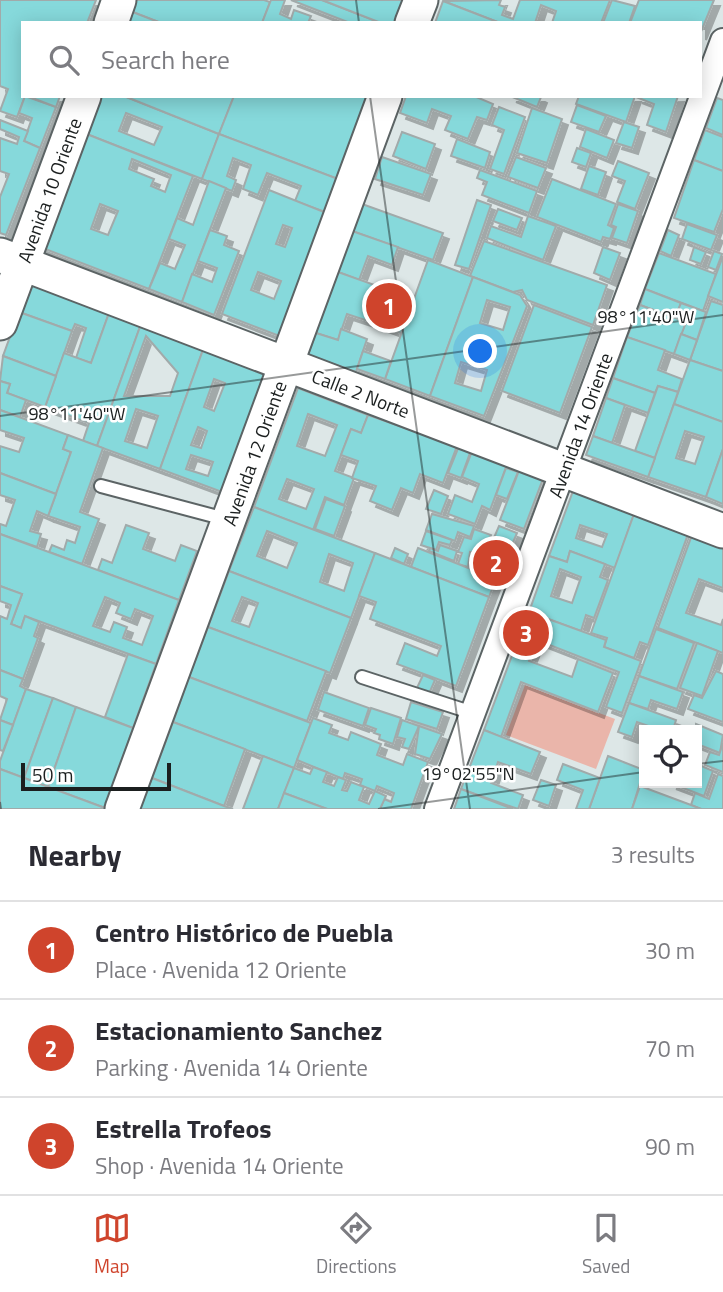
<!DOCTYPE html>
<meta charset="utf-8">
<style>
:root{--surface:#fff;--page:#f7f7f7;--text:#2b2b33;--muted:#7c7c81;--line:#e1e1e2;--accent:#cf442c}
body{margin:0;font-family:"Titillium Web",sans-serif;background:var(--page);color:var(--text)}
.controls{position:absolute;right:21px;bottom:21px;display:grid;overflow:hidden;border-radius:0px;box-shadow:0 4px 18px #0003}
.controls button{width:63px;height:63px;display:grid;place-items:center;padding:0;border:0;border-bottom:2px solid var(--line);background:var(--surface);color:var(--text);font:35px sans-serif}
.scale{position:absolute;left:21px;bottom:18px;width:150px;box-sizing:border-box;padding-left:7px;border:4px solid #1b1f1f;border-top:0;font-size:19px;line-height:24px;white-space:nowrap;color:#1b1f1f;-webkit-text-stroke:5px #fff;paint-order:stroke}
.you{position:absolute;left:481px;top:352px;width:24px;height:24px;margin:-18px;border:5px solid #fff;border-radius:50%;background:#1a73e8;box-shadow:0 0 0 10px #1a73e833}
.badge{display:grid;place-items:center;width:46px;height:46px;border-radius:50%;background:var(--accent);color:#fff;font-size:23px;font-weight:700}
.pin{position:absolute;translate:-50% -50%;border:4px solid #fff;box-shadow:0 2px 7px #0006}
.list{margin:0;padding:0;list-style:none}
h2{display:flex;justify-content:space-between;align-items:center;height:91px;margin:0;padding:0 28px;font-size:30px}
h2 small{font-size:23px;font-weight:400;color:var(--muted)}
.list li{display:grid;grid-template-columns:46px 1fr auto;gap:21px;align-items:center;box-sizing:border-box;height:98px;padding:0 28px;border-top:2px solid var(--line)}
.list b{display:block;font-size:26px;white-space:nowrap}
.list p{margin:0;font-size:23px;white-space:nowrap;color:var(--muted)}
.list em{font-size:23px;font-style:normal;color:var(--muted)}
.icon{flex:none;width:38px;height:38px;fill:none;stroke:currentColor;stroke-width:2;stroke-linecap:round;stroke-linejoin:round}
.map{position:relative;flex:none;width:723px;height:809px;overflow:hidden}
.search{position:absolute;background:var(--surface);box-shadow:0 4px 18px #0003;left:21px;right:21px;top:21px;height:77px;display:flex;align-items:center;gap:18px;box-sizing:border-box;padding:0 24px;border-radius:0px;color:var(--muted);font-size:26px}
.sheet{height:385px;background:var(--surface)}
nav{display:flex;justify-content:space-around;align-items:center;box-sizing:border-box;height:98px;border-top:2px solid var(--line);background:var(--surface);font-size:19px;color:var(--muted)}
nav a{display:grid;justify-items:center;gap:4px}
nav .on{color:var(--accent)}
.map>svg:first-child{display:block}
.green{fill:#eab5aa}
.building{fill:#86d9db;stroke:#a1aaaa;stroke-width:2;fill-rule:evenodd;filter:url(#shadow)}
.lines{fill:none;stroke-linecap:round;stroke-linejoin:round}
.lane-casing{stroke:#5c6465;stroke-width:16}
.street-casing{stroke:#5c6465;stroke-width:28}
.secondary-casing{stroke:#5c6465;stroke-width:37}
.lane{stroke:#fff;stroke-width:12}
.street{stroke:#fff;stroke-width:24}
.secondary{stroke:#fff;stroke-width:33}
.ticks{fill:none;stroke:#1b1f1f;stroke-width:2;stroke-opacity:0.45}
.labels{text-anchor:middle;dominant-baseline:central;stroke-width:5;stroke-linejoin:round;paint-order:stroke}
.street-label{font-size:19px;fill:#1b1f1f;stroke:#fff}
.ticks-label{font-size:18px;text-anchor:middle;fill:#1b1f1f;stroke:#fff;stroke-width:5;stroke-linejoin:round;paint-order:stroke}
</style>
<div class="map">
<svg width="723" height="809" viewBox="0 0 723 809">
<defs>
<filter id="shadow"><feDropShadow dx="6" dy="6" stdDeviation="0" flood-color="#0004"/></filter>
</defs>
<rect width="100%" height="100%" fill="#dde7e7"/>
<path class="green" d="M525,685L615,719L596,769L506,735Z"/>
<g class="building">
<path d="M0,0H96L87,23H23V96H25L17,117L0,111L8,89L0,86Z"/>
<path d="M135,0H264L270,2L262,23H161L130,11Z"/>
<path d="M271,0H285L280,14L291,19L294,10L311,16L308,23H262Z"/>
<path d="M291,0H322L381,23H350Z"/>
<path d="M322,0H406L398,23H381Z"/>
<path d="M501,0L499,5L505,7L502,15L513,19L520,0H610L601,23H552L556,11L541,5L535,23H500L443,1Z"/>
<path d="M612,0L635,6L629,23H603Z"/>
<path d="M639,0H714L700,34V23H630Z"/>
<path d="M443,1L500,23H435Z"/>
<path d="M130,11L161,23H126Z"/>
<path d="M25,96L56,107L40,148L24,141L32,118L19,113Z"/>
<path d="M27,96H60L56,107Z"/>
<path d="M98,96H124L219,134L202,179L84,133ZM126,113L162,127L154,145L119,131Z"/>
<path d="M124,96H234L219,134Z"/>
<path d="M234,96H370L338,179L219,134Z"/>
<path d="M406,96H474L493,104L487,120L477,117L468,139L445,130L451,116L432,109L427,123L400,113Z"/>
<path d="M510,96H539L541,97L537,107Z"/>
<path d="M579,96H635L626,122L576,104Z"/>
<path d="M678,96L666,132L647,125L654,104L636,97Z"/>
<path d="M717,98L723,100V135L706,128Z"/>
<path d="M577,105L606,116L599,132L571,122Z"/>
<path d="M499,107L525,117L504,174L490,169L504,130L492,125Z"/>
<path d="M532,108L562,119L547,163L517,153Z"/>
<path d="M0,120L28,131L24,141L40,148L6,235L0,233V197L9,174L0,171V138L17,144L19,137L0,129Z"/>
<path d="M624,122L639,127L632,148L616,143Z"/>
<path d="M586,129L614,140L607,158L580,147Z"/>
<path d="M705,130L723,137V171L694,160Z"/>
<path d="M402,132L435,144L426,169L393,156Z"/>
<path d="M84,133L193,176L149,289L40,247ZM132,159L171,175L165,192L151,186L154,179L129,169ZM100,204L118,211L108,235L91,229Z"/>
<path d="M219,134L338,179L325,212L295,201L301,186L267,173L258,195L243,189L251,165L233,158L227,176L236,180L232,191L202,179Z"/>
<path d="M457,139L490,152L485,168L451,156Z"/>
<path d="M577,148L591,153L586,167L572,162Z"/>
<path d="M382,157L431,174L423,195L375,179Z"/>
<path d="M516,157L546,168L538,188L508,177Z"/>
<path d="M694,160L723,171V209L714,232L674,218Z"/>
<path d="M618,161L649,173L635,209L617,202L625,181L612,176Z"/>
<path d="M589,166L606,172L598,195L581,189Z"/>
<path d="M480,170L537,191L529,213L482,195L487,182L477,178Z"/>
<path d="M552,179L616,204L608,225L614,228L610,239L603,237L601,242L537,217Z"/>
<path d="M209,181L226,188L182,302L149,289L160,263L175,269L185,245L169,239L177,218L193,225Z"/>
<path d="M269,190L329,214L282,337L222,314ZM283,225L292,228L285,247L276,244ZM258,272L281,281L274,299L251,290Z"/>
<path d="M477,200L491,205L469,269L455,265Z"/>
<path d="M362,204L443,233L433,260L352,231Z"/>
<path d="M618,204L638,211L627,243L612,238L616,227L611,225Z"/>
<path d="M498,209L522,218L517,230L493,221Z"/>
<path d="M528,216L556,226L543,260L487,238L491,226L521,237Z"/>
<path d="M687,224L717,235L711,250L682,239Z"/>
<path d="M210,230L227,236L224,245L239,251L214,315L182,302L192,274L212,282L217,268L198,261Z"/>
<path d="M668,230L679,235L671,256L660,251Z"/>
<path d="M352,231L398,247L392,265L368,256L359,280L338,272Z"/>
<path d="M484,241L607,285L593,325L527,300L522,290L513,292L470,276Z"/>
<path d="M603,247L620,253L610,280L594,273Z"/>
<path d="M694,247L706,252L701,264L690,260Z"/>
<path d="M714,251L722,254L716,270L708,267Z"/>
<path d="M659,253L716,274L703,311L645,289Z"/>
<path d="M723,256V302L708,296Z"/>
<path d="M428,260L473,277L430,396L385,379Z"/>
<path d="M338,272L383,288L371,322L347,314L338,340L316,333Z"/>
<path d="M473,277L520,295L527,306L484,416L430,396ZM487,300L510,307L503,330L480,323ZM461,362L487,370L481,391L455,383Z"/>
<path d="M29,283L109,313L91,363L76,358L86,328L75,324L72,331L19,312Z"/>
<path d="M645,289L681,303L675,318L640,305Z"/>
<path d="M396,294L414,300L401,333L371,322L373,316L378,318L380,312L375,310L379,301L392,305Z"/>
<path d="M711,301L723,305V371L690,360Z"/>
<path d="M681,303L706,312L697,340L681,334L686,322L675,318Z"/>
<path d="M534,305L592,327L560,413L502,391Z"/>
<path d="M640,305L686,322L674,354L627,337Z"/>
<path d="M19,312L72,331L56,376L3,356Z"/>
<path d="M109,313L141,324L97,446L83,441L89,423L45,407L64,353L91,363Z"/>
<path d="M141,324L204,347L160,469L97,446ZM146,336L178,373L170,396H124ZM136,409L158,416L147,448L125,441Z"/>
<path d="M341,329L367,339L356,372L308,355L316,333L338,340Z"/>
<path d="M681,334L697,340L690,360L674,354Z"/>
<path d="M627,337L665,350L658,370L682,379L678,392L658,386L655,393L613,378Z"/>
<path d="M204,347L266,370L222,492L160,469ZM214,379L225,383L214,411L204,407ZM198,427L207,431L201,448L191,445ZM191,455L213,462L208,476L186,469Z"/>
<path d="M363,351L391,361L385,379L357,369Z"/>
<path d="M3,356L56,376L45,407L7,393L10,384L0,381Z"/>
<path d="M690,360L723,371V422L674,404Z"/>
<path d="M613,378L655,393L648,413L606,398Z"/>
<path d="M0,381L10,384L7,393L26,400L20,417L0,410Z"/>
<path d="M658,386L678,392L655,458L635,451Z"/>
<path d="M298,388L368,415L361,433L351,429L335,471L354,478L344,505L325,497L313,530L254,507ZM308,414L337,425L325,456L297,446ZM287,479L314,489L306,509L279,499Z"/>
<path d="M606,398L625,405L612,443L593,436Z"/>
<path d="M674,404L723,422V449L706,497L648,477ZM685,431L704,437L695,464L676,458Z"/>
<path d="M0,410L68,435L63,449L71,452L56,494L0,473V446L19,452L24,438L0,430Z"/>
<path d="M368,415L457,446L443,483L420,474L413,493L401,488L392,510L370,501L376,486L352,478L358,461L341,455L351,429L361,433Z"/>
<path d="M68,435L103,448L80,512L99,519L82,564L49,552L52,545L64,550L67,540L75,543L80,527L48,516L71,452L63,449Z"/>
<path d="M593,436L655,458L648,477L586,455Z"/>
<path d="M459,446L471,450L461,478L448,473Z"/>
<path d="M473,449L508,462L490,510L482,506L475,524L448,514L455,495L472,502L479,484L462,477Z"/>
<path d="M723,449V504L706,497Z"/>
<path d="M506,468L518,472L507,499L496,495Z"/>
<path d="M520,468L544,476L524,529L500,520Z"/>
<path d="M0,473L56,494L48,516L37,511L30,531L41,534L37,547L0,534V524L6,526L15,500L0,495Z"/>
<path d="M434,490L448,496L441,514L426,509Z"/>
<path d="M573,491L634,514L615,568L570,551L567,562L549,556ZM580,525L607,534L602,547L576,538Z"/>
<path d="M326,499L345,506L334,536L315,529Z"/>
<path d="M254,507L375,553L351,618L229,571ZM267,531L297,543L287,568L257,556ZM329,554L353,563L344,591L320,582Z"/>
<path d="M432,514L474,526L470,537L458,532L455,541L426,530Z"/>
<path d="M634,514L688,534L648,645L640,642L634,658L604,647L607,638L591,633Z"/>
<path d="M126,525L149,533L143,549L175,561L181,545L197,551L179,600L98,570L102,559L112,563Z"/>
<path d="M499,526L517,533L511,547L493,540Z"/>
<path d="M474,529L491,535L484,555L470,552L468,567L458,564L462,553L458,552L464,537L471,539Z"/>
<path d="M426,531L452,540L450,545L439,542L436,550L421,545Z"/>
<path d="M0,534L179,600L156,664L25,616L21,628L11,624L22,594L0,586ZM105,597L120,603L116,613L131,619L135,609L153,616L142,645L123,638L127,627L114,622L110,632L93,626Z"/>
<path d="M692,535L723,547V588L699,579L686,613L721,625L723,619V653L658,628Z"/>
<path d="M440,545L457,551L454,561L429,551L430,548L438,551Z"/>
<path d="M395,548L408,554L404,564L391,558Z"/>
<path d="M418,548L496,579L489,597L411,567Z"/>
<path d="M570,551L605,564L600,577L608,580L594,618L586,615L581,631L529,612L549,556L567,562ZM560,569L581,577L572,603L551,596Z"/>
<path d="M375,553L489,597L456,686L397,664L405,643L437,656L441,646L370,619L376,602L359,596Z"/>
<path d="M229,571L351,618L330,673L208,627ZM242,597L258,603L249,627L232,621Z"/>
<path d="M0,586L22,594L11,624L21,628L25,616L39,622L34,636L38,638L23,679L0,670V616L7,619L11,605L0,601Z"/>
<path d="M529,612L606,640L604,647L641,661L622,713L606,707L619,672L537,640L533,651L516,645Z"/>
<path d="M208,627L326,671L307,721L189,677Z"/>
<path d="M656,629L694,643L677,689L639,676Z"/>
<path d="M697,643L718,651L702,696L680,688Z"/>
<path d="M516,645L533,651L529,661L572,677L578,659L613,673L598,712L521,682L501,737L484,730Z"/>
<path d="M128,654L156,664L133,728L105,717Z"/>
<path d="M0,670L23,679L20,686L26,689L13,725L0,720L7,699L0,696Z"/>
<path d="M716,671L723,674V722L688,709L694,695L702,698Z"/>
<path d="M423,675L435,680L428,696L416,690Z"/>
<path d="M639,676L683,692L677,709L651,700L648,709L629,703Z"/>
<path d="M189,677L311,723L294,768L173,722Z"/>
<path d="M26,689L53,698L24,778L0,769V761Z"/>
<path d="M324,692L369,708L363,726L318,710Z"/>
<path d="M53,698L76,707L48,787L24,778Z"/>
<path d="M411,702L443,712L437,729L406,719Z"/>
<path d="M629,703L676,720L673,730H660L637,722L632,737L618,732Z"/>
<path d="M76,707L133,728L105,808L48,787Z"/>
<path d="M371,708L401,718L393,744L379,739L380,735L374,733L376,729L365,725Z"/>
<path d="M313,718L332,725L329,733L348,740L351,732L381,744L377,755L403,765L407,754L428,762L411,809H380L384,799L391,802L394,793L377,786L375,791L360,785L362,779L345,773L343,779L297,760Z"/>
<path d="M0,720L13,725L3,751L0,750Z"/>
<path d="M402,720L419,726L409,749L402,747L405,739L397,737Z"/>
<path d="M173,722L245,749L224,806L152,778Z"/>
<path d="M696,724L723,735L720,753L697,744Z"/>
<path d="M419,726L442,734L430,759L415,754Z"/>
<path d="M484,730L540,752L531,774L498,762L491,783L523,795L518,809L461,789Z"/>
<path d="M723,743V772L705,765L710,752L719,755Z"/>
<path d="M263,756L294,768L278,809H243Z"/>
<path d="M608,756L644,770L632,809H589Z"/>
<path d="M563,764L600,778L589,809H576L583,790L557,780Z"/>
<path d="M697,764L713,771L704,796L670,783H697Z"/>
<path d="M313,767L327,772L323,782L334,786L338,777L346,780L342,790L347,791L351,782L364,787L359,800L369,804L375,791L386,796L380,809H327L284,793L294,768L310,774Z"/>
<path d="M0,769L105,808L104,809H0Z"/>
<path d="M718,774L723,776V809H701L691,805L695,793L709,799Z"/>
<path d="M152,778L224,806L233,809H140Z"/>
<path d="M541,780L556,785L549,806L533,800Z"/>
<path d="M640,786L691,805L701,809H632Z"/>
<path d="M461,789L513,809H454Z"/>
<path d="M284,793L327,809H278Z"/>
</g>
<g class="lines">
<defs>
<g id="lane">
<path d="M101,486L229,520"/>
<path d="M362,677L473,713"/>
</g>
<path id="street" d="M437,809L723,41"/>
<g id="secondary">
<path d="M111,23L119,0"/>
<path d="M412,23L421,0"/>
<path d="M0,255L723,531"/>
<path d="M0,323L84,96"/>
<path d="M122,809L385,96"/>
</g>
</defs>
<use href="#lane" class="lane-casing"/>
<use href="#street" class="street-casing"/>
<use href="#secondary" class="secondary-casing"/>
<use href="#lane" class="lane"/>
<use href="#street" class="street"/>
<use href="#secondary" class="secondary"/>
</g>
<path class="ticks" d="M356,0L359,23M370,96L470,809M0,416L723,315M697,764L723,761M0,802L1,809M378,809L644,772"/>
<g class="labels">
<g class="street-label">
<text transform="translate(49 190) rotate(-70)">Avenida 10 Oriente</text>
<text transform="translate(361 393) rotate(21)">Calle 2 Norte</text>
<text transform="translate(580 425) rotate(-70)">Avenida 14 Oriente</text>
<text transform="translate(254 453) rotate(-70)">Avenida 12 Oriente</text>
</g>
</g>
<g class="ticks-label">
<text x="646" y="323">98°11'40"W</text>
<text x="77" y="420">98°11'40"W</text>
<text x="468" y="780">19°02'55"N</text>
</g>
</svg>
<div class="controls">
<button><svg class="icon" aria-label="locate" viewBox="0 0 24 24"><circle cx="12" cy="12" r="6"/><path d="M12 2v4M12 18v4M2 12h4M18 12h4"/></svg></button>
</div>
<div class="scale">50 m</div>
<div class="you"></div>
<div class="pin badge" style="left:389px;top:306px">1</div>
<div class="pin badge" style="left:496px;top:563px">2</div>
<div class="pin badge" style="left:526px;top:633px">3</div>
<div class="search"><svg class="icon" aria-label="search" viewBox="0 0 24 24"><circle cx="10" cy="10" r="6"/><path d="M15 15l6 6"/></svg>Search here</div>
</div>
<section class="sheet">
<h2>Nearby<small>3 results</small></h2>
<ul class="list">
<li><span class="badge">1</span><div><b>Centro Histórico de Puebla</b><p>Place · Avenida 12 Oriente</p></div><em>30 m</em></li>
<li><span class="badge">2</span><div><b>Estacionamiento Sanchez</b><p>Parking · Avenida 14 Oriente</p></div><em>70 m</em></li>
<li><span class="badge">3</span><div><b>Estrella Trofeos</b><p>Shop · Avenida 14 Oriente</p></div><em>90 m</em></li>
</ul>
</section>
<nav>
<a class="on"><svg class="icon" aria-label="map" viewBox="0 0 24 24"><path d="M3 6l6-2 6 2 6-2v14l-6 2-6-2-6 2zM9 4v14M15 6v14"/></svg>Map</a>
<a><svg class="icon" aria-label="directions" viewBox="0 0 24 24"><path d="M12 3l9 9-9 9-9-9zM9 14v-3h6M13 9l2 2-2 2"/></svg>Directions</a>
<a><svg class="icon" aria-label="saved" viewBox="0 0 24 24"><path d="M7 4h10v16l-5-4-5 4z"/></svg>Saved</a>
</nav>
